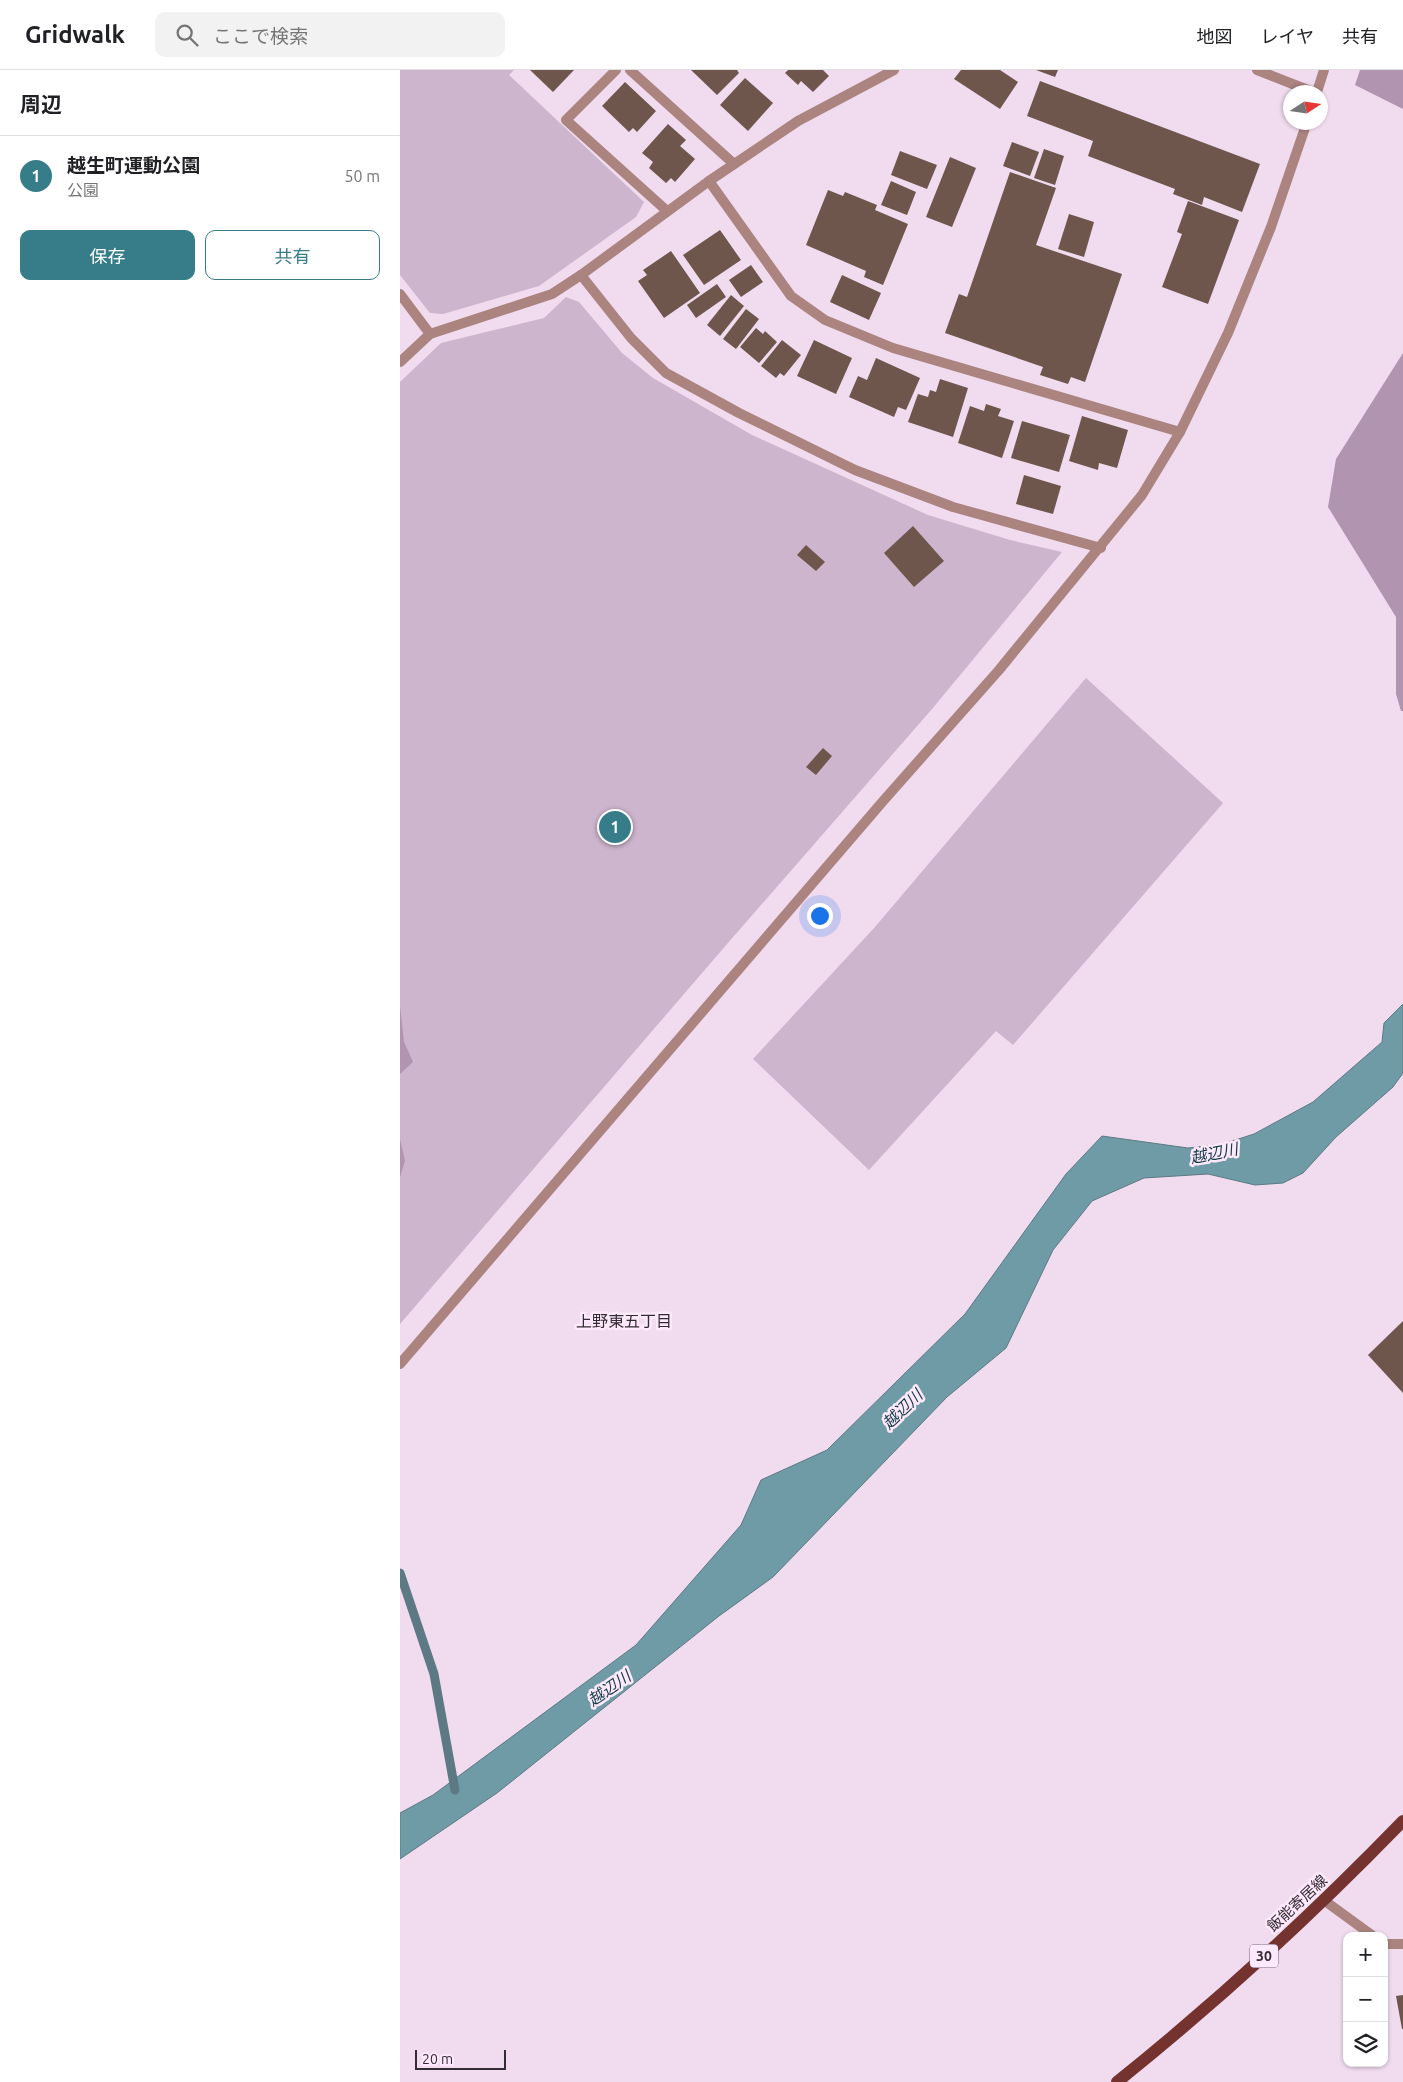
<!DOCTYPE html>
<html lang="ja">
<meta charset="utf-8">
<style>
:root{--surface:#fff;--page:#f2f2f2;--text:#202124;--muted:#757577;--line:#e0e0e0;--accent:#377d89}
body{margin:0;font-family:Ubuntu,"Noto Sans JP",sans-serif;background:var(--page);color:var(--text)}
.controls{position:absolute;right:15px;bottom:15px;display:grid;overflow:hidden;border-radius:10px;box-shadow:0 1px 4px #0004}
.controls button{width:45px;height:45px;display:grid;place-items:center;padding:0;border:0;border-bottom:1px solid var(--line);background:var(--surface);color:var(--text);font:25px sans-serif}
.compass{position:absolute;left:883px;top:15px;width:45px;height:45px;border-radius:50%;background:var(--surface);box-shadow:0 1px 4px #0004;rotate:78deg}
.scale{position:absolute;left:15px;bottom:12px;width:91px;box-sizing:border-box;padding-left:5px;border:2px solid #342c33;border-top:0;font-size:14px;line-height:18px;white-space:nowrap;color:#342c33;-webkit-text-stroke:4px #fde8fc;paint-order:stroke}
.you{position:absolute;left:419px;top:845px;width:18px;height:18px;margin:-12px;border:4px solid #fff;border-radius:50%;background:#1a73e8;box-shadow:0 0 0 8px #1a73e833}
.badge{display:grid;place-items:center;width:32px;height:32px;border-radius:50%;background:var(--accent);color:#fff;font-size:16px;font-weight:700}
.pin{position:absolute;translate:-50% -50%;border:2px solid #fff;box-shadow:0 1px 5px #0006}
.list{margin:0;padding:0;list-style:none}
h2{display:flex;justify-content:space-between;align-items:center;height:65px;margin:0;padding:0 20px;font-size:21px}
h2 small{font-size:16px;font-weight:400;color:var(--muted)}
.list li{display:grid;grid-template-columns:32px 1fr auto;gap:15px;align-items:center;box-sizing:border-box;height:80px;padding:0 20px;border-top:1px solid var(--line)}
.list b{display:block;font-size:19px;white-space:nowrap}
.list p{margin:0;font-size:16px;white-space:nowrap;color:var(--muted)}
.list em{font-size:16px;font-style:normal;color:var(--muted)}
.actions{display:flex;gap:10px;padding:15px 20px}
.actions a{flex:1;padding:11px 0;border:1px solid var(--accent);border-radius:10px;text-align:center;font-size:18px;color:var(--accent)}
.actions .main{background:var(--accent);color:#fff}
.icon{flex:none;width:28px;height:28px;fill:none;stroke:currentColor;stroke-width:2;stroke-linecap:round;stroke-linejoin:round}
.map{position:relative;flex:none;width:1003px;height:2012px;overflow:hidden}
header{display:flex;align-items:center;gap:30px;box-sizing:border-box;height:70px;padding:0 25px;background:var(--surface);border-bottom:1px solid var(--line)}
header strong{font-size:24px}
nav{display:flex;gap:28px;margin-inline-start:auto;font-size:18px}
.search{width:350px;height:45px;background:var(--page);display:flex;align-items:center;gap:12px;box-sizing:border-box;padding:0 18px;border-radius:10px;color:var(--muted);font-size:19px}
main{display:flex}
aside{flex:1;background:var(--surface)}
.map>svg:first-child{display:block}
.green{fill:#cdb5cd}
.forest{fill:#b094b0}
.water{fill:#6e9ba6;stroke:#5d7a84}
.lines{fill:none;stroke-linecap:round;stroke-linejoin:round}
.stream{stroke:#5d7a84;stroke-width:9}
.building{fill:#6e564d}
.minor{stroke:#ab837f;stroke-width:10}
.tertiary{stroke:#ab837f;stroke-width:10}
.primary{stroke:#75332f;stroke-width:12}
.labels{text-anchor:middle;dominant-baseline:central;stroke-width:5;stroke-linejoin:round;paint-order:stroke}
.shield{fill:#fde8fc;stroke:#70646f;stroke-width:1}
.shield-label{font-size:14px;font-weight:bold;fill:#342c33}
.street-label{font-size:15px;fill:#342c33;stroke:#fde8fc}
.water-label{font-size:16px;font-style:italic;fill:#113c45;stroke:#fde8fc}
.neighbourhood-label{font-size:16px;fill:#342c33;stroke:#fde8fc}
</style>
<header>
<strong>Gridwalk</strong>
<div class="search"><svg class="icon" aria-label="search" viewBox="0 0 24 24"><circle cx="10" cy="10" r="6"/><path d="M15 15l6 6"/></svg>ここで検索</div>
<nav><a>地図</a><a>レイヤ</a><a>共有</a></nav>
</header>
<main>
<aside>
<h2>周辺<small></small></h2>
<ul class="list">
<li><span class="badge">1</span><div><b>越生町運動公園</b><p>公園</p></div><em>50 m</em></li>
</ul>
<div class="actions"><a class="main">保存</a><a>共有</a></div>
</aside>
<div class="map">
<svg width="1003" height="2012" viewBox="0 0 1003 2012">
<rect width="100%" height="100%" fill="#f0dbef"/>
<g class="green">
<path d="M0,0H114L109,5L244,132L236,147L139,216L43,244L30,243L0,205Z"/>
<path d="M166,227L179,232L222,283L253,308L352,365L528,445L610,470L662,482L532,639L327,874L0,1254V312L41,273L144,248Z"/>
<path d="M686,608L823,733L613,975L596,961L469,1100L353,989L475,857Z"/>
</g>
<g class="forest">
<path d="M960,0H1003V39L955,15Z"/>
<path d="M1003,283V641H1001L996,624V547L928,437L936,389Z"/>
<path d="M0,936L4,972L13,992L0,1004Z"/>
<path d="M0,1069L5,1091L0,1107Z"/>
</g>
<path class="water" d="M1003,934V1003L993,1017L936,1067L903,1103L883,1113L855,1115L808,1104L744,1108L692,1131L653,1180L606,1278L547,1327L373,1507L319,1546L97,1723L0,1789V1743L33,1725L236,1575L341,1455L361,1410L427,1380L565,1244L666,1104L702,1066L788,1078L823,1074L854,1064L913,1032L982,972L984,953Z"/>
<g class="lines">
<path class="stream" d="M0,1503L34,1604L55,1720"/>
</g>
<g class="building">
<path d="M130,0H174L153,22Z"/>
<path d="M291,0H337L339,3L317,25Z"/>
<path d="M388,0H423L429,6L413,22L401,11L398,15L385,3Z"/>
<path d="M561,0H600L618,12L600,39L554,9Z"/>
<path d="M636,0H658L655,7Z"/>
<path d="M345,8L373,33L348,61L320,35Z"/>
<path d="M640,11L860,94L842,142L804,127L802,135L773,124L775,119L688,86L693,71L627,46Z"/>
<path d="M225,12L256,41L237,62L233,58L229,62L202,36Z"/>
<path d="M268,54L286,70L280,76L295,89L275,112L271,108L266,113L249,98L253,92L242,83Z"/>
<path d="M612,72L639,82L630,106L603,96Z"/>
<path d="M644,79L664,86L655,115L634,108Z"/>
<path d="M500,81L537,95L527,119L491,105Z"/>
<path d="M550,87L576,98L552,157L526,147Z"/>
<path d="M610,102L656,118L636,175L722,204L685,312L671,307L668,314L640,305L643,297L545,263L559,224L567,227Z"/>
<path d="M491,111L516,122L507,145L481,135Z"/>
<path d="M428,120L443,126L445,122L477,135L475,140L508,154L483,215L464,207L466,201L406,175Z"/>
<path d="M788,131L839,150L808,234L762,217L782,164L777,162Z"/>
<path d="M669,144L694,152L684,187L658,179Z"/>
<path d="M320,160L341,190L304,215L283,185Z"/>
<path d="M271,181L300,223L264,248L238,211L247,205L243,200Z"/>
<path d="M351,195L363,212L341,227L329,210Z"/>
<path d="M442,205L481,223L469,250L430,232Z"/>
<path d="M317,214L326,227L296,248L287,235Z"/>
<path d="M331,225L344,236L320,266L307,255Z"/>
<path d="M346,239L359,249L336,279L323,269Z"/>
<path d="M356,258L363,264L365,261L377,272L359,293L340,277Z"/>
<path d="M382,270L401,285L384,306L380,303L376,308L361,296Z"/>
<path d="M414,270L452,288L436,324L397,306Z"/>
<path d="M476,288L520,308L506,340L498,337L494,347L449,327L458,306L467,310Z"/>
<path d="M540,309L568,318L553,367L508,352L518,324L528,327L530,320L536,322Z"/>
<path d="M586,334L601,339L598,346L614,351L602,388L558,373L570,336L584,341Z"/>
<path d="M682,346L728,360L717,398L699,393L698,400L669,391Z"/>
<path d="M622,351L670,365L659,402L611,388Z"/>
<path d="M624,405L661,416L653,444L616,434Z"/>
<path d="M513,456L544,491L514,517L484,483Z"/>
<path d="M406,475L425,492L416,501L397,485Z"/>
<path d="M423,678L432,686L416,705L406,697Z"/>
<path d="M1003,1251V1323L968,1285Z"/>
<path d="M1003,1925V1959H1002L996,1926Z"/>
</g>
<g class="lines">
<g class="minor">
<path d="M216,0L166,50L267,141"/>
<path d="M230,0L334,94"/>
<path d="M857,0L913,22"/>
<path d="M309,111L391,226L425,250L493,278L780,362"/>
<path d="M181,205L231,268L266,303L339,343L455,400L553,437L701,478"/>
<path d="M0,224L30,264"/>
<path d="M0,292L30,264L152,224L181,205L309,111L398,51L494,0"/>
<path d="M925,1831L973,1866"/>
<path d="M984,1874H1003"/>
</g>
<g class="tertiary">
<path d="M917,22L924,0"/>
<path d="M0,1294L484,730L599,600L742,425L780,362L828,263L871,157L907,52"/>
</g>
<path class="primary" d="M717,2012C818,1931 913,1844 1003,1751"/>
</g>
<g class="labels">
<rect class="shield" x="850" y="1874.5" width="28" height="23" rx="4"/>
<g class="shield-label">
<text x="864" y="1886">30</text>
</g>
<g class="street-label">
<text transform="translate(897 1833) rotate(-43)">飯能寄居線</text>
</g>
<g class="water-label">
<text transform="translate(814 1083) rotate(-11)">越辺川</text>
<text transform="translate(502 1339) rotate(-44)">越辺川</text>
<text transform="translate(209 1618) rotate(-35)">越辺川</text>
</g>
<g class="neighbourhood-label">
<text x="224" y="1251">上野東五丁目</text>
</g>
</g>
</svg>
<div class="controls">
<button>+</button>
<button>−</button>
<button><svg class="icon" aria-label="layers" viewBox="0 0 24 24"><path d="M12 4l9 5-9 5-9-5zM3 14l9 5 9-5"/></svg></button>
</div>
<svg class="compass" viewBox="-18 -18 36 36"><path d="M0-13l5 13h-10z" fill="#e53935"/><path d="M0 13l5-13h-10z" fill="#757577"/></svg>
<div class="scale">20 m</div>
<div class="you"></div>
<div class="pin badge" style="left:215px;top:757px">1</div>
</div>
</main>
